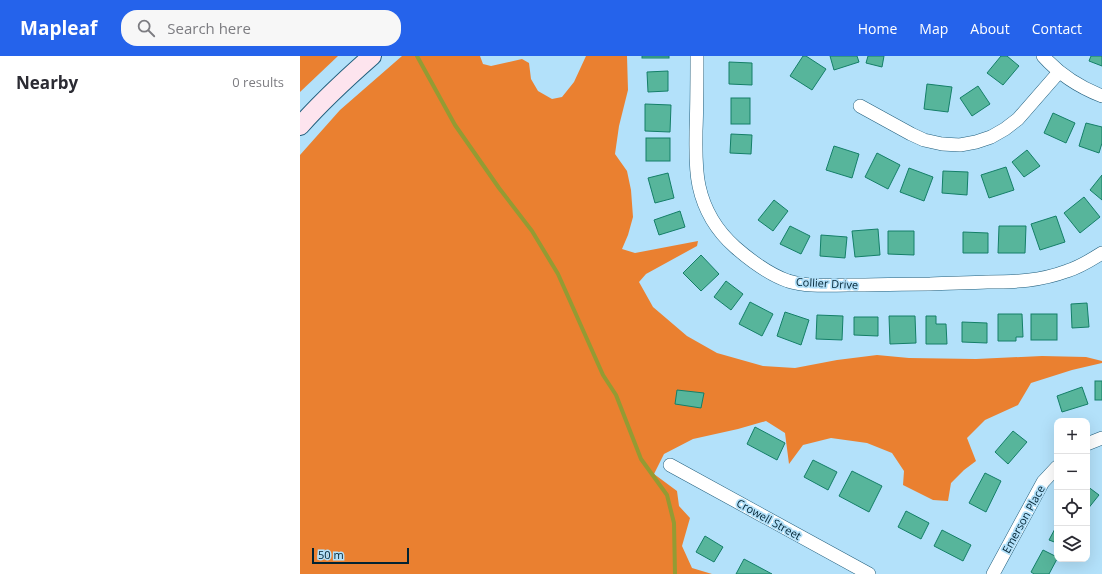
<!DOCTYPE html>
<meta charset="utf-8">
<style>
:root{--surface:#fff;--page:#f7f7f7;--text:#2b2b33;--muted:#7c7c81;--line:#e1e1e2;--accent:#2563eb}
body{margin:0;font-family:"Open Sans",sans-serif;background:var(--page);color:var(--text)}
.controls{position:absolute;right:12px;bottom:12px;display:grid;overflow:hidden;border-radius:8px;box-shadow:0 4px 16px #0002}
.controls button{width:36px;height:36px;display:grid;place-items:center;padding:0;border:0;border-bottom:1px solid var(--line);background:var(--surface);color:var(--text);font:20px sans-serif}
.scale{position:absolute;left:12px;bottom:10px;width:97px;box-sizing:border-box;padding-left:4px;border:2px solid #012333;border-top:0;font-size:11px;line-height:14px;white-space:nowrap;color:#012333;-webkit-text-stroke:3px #b3e1fa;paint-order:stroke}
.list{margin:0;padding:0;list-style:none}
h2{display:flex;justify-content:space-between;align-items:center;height:52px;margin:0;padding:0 16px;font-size:17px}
h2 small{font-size:13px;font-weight:400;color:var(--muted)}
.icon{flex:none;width:22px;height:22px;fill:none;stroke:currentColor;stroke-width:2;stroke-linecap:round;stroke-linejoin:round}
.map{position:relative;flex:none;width:802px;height:518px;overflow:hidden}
header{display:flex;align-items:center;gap:24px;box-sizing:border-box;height:56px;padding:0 20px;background:var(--accent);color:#fff}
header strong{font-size:19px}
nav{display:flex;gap:22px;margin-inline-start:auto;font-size:14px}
.search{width:280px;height:36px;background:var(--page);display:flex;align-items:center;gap:10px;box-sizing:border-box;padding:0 14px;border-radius:16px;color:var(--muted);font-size:15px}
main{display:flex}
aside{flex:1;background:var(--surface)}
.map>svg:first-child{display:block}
.forest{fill:#ea8030}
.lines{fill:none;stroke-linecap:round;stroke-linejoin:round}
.stream{stroke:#949b33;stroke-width:4}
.building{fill:#57b59b;stroke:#147f68}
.street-casing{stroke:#215e7c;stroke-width:14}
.secondary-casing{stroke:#215e7c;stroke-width:20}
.street{stroke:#fff;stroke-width:13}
.secondary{stroke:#fde4ee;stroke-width:18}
.labels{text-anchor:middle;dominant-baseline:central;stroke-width:3.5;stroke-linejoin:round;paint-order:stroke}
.street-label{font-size:11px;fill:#012333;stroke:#b3e1fa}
</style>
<header>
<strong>Mapleaf</strong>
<div class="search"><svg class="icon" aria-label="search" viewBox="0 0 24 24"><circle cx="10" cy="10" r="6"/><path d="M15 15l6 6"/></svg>Search here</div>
<nav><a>Home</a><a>Map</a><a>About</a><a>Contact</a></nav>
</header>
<main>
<aside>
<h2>Nearby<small>0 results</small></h2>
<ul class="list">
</ul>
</aside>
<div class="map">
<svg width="802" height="518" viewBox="0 0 802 518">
<rect width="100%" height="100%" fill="#b3e1fa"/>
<g class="forest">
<path d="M0,0H38L0,36Z"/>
<path d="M102,0H180L183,8L191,10L222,3L229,7L231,23L238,35L252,43L262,41L274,26L286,0H327L328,34L319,70L315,98L327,115L331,134L333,161L328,179L322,193L335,197L398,185L397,190L346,218L339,226L353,251L387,280L417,297L463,310L495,312L537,304L577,299L609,302L676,303L742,300L786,301L802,305V307L772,314L731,327L718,349L685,364L667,382L676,405L664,414L651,427L648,445L633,444L603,429L604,415L592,397L567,387L531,382L503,389L489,408L485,377L466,365L438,373L393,383L364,398L354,418L377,435L379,450L390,462L382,490L392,512L412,518H0V99L40,54Z"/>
</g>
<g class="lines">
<path class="stream" d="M117,0L155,69L199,132L232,175L258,218L303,319L316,339L341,403L367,439L374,467L375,518"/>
</g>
<g class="building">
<rect x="342" y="0" width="27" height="2"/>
<path d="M503,0H506L526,13L512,34L490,20Z"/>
<path d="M530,0H557L559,6L534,14Z"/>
<path d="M568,0H584L582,11L566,7Z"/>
<path d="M701,0H707L719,10L703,29L687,17Z"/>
<path d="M791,0H802V10L789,5Z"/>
<path d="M429,6L452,7V29L429,28Z"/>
<path d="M368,15V35L348,36L347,16Z"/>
<path d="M627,28L652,31L648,56L624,53Z"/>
<path d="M678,30L690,48L672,60L660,42Z"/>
<rect x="431" y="42" width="19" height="26"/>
<path d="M345,48L371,49L370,76L345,75Z"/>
<path d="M753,57L775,67L766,87L744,77Z"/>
<path d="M786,67L802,71V87L799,97L779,90Z"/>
<path d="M431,78L452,79L451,98L430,97Z"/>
<rect x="346" y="82" width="24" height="23"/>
<path d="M534,90L559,98L552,122L526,114Z"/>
<path d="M727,94L740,110L724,121L712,106Z"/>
<path d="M577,97L600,109L588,133L565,121Z"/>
<path d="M706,111L714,134L689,142L681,119Z"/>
<path d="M609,112L633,121L624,145L600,136Z"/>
<path d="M643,115L668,116L667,139L642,137Z"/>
<path d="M368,117L374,142L355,147L348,122Z"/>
<path d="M802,119V144L790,134Z"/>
<path d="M784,141L800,161L780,177L764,157Z"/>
<path d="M474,144L488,155L473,175L458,164Z"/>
<path d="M380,155L385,171L359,179L354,164Z"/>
<path d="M756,160L765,186L740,194L731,168Z"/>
<path d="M490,170L510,180L501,198L480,188Z"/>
<path d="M699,170H726L725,197H698Z"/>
<path d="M578,173L580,199L555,201L552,175Z"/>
<path d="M588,175H614V199L588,198Z"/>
<path d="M663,176L688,177V197H663Z"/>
<path d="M521,179L547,181L545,202L520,200Z"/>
<path d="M401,199L419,218L401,235L383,217Z"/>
<path d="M426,225L443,238L431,254L414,241Z"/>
<path d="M450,246L473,258L462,280L439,268Z"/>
<path d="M787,247L789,271L772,272L771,248Z"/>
<path d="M485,256L509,264L501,289L477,280Z"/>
<path d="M698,258H722L723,281H716V285H698Z"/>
<rect x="731" y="258" width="26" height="26"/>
<path d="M517,259L543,260L542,284L516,283Z"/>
<path d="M589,260H615L616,287L590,288Z"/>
<path d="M626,260H636V268H646L647,288H626Z"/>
<path d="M554,261H578V280L554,279Z"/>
<path d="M662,266L687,267V287L662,286Z"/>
<rect x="795" y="325" width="7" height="19"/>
<path d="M782,331L788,348L762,356L757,340Z"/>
<path d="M377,334L404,337L401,352L375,348Z"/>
<path d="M455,371L485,387L477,404L447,388Z"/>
<path d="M713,375L727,386L708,408L695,396Z"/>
<path d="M513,404L537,416L528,434L504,421Z"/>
<path d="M552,415L582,430L569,456L539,440Z"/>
<path d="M685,417L701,425L686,456L669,447Z"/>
<path d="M787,430L799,439L787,454Z"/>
<path d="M606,455L629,467L621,483L598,471Z"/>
<path d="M757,469V487L749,484Z"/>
<path d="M642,474L671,489L663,505L634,490Z"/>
<path d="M405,480L423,491L414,506L396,496Z"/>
<path d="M743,494L757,501V503L749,518H734L731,516Z"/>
<path d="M444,503L472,518H436Z"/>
</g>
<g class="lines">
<defs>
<g id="street">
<path d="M397,0C397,25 397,50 396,75C396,93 395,112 399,130C404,153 417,175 435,191C451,205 468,218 488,225C507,231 529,229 548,229C575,229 603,228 630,228C649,227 668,227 687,226C716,226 740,225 767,215C780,211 791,204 802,197"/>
<path d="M743,0C759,18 779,31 802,40"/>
<path d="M560,50L611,78L624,84L642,88L660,89L676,86L691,81L705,73L718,63L759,16"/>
<path d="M787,388L802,382"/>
<path d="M370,409L569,518"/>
<path d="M693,518L737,437L743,426L757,411"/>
</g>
<path id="secondary" d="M0,70C22,45 47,22 72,0"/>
</defs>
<use href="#street" class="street-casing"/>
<use href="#secondary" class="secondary-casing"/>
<use href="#street" class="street"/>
<use href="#secondary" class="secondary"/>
</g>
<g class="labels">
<g class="street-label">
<text transform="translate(527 227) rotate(3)">Collier Drive</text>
<text transform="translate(469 463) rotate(29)">Crowell Street</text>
<text transform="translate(723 463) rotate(-61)">Emerson Place</text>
</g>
</g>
</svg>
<div class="controls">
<button>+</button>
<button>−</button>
<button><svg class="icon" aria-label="locate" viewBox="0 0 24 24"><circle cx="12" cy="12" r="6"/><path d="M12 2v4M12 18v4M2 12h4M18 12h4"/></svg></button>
<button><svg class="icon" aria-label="layers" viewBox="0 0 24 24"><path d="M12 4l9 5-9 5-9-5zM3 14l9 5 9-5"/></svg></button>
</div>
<div class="scale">50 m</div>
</div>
</main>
